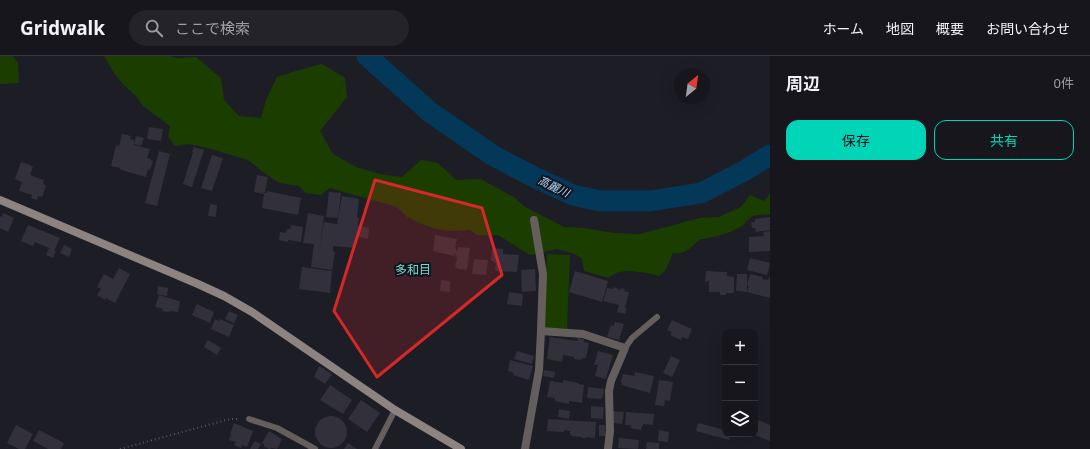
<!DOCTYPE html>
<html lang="ja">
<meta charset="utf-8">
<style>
:root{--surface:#16161c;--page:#232329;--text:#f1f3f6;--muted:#9e9fa3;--line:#35353b;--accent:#00d5b7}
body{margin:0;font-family:"Noto Sans","Noto Sans JP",sans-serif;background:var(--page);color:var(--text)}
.controls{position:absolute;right:12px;bottom:12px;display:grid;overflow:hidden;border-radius:8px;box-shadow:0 4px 16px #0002}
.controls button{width:36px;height:36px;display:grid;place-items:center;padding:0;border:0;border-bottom:1px solid var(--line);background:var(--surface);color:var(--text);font:20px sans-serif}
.compass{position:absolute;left:674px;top:12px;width:36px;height:36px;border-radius:50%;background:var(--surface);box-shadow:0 4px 16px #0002;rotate:29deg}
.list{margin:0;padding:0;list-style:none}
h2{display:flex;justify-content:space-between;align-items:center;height:52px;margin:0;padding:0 16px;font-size:17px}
h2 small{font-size:13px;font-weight:400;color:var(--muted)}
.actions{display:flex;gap:8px;padding:12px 16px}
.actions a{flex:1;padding:9px 0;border:1px solid var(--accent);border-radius:12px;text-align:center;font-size:14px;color:var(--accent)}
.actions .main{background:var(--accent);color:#111}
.icon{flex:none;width:22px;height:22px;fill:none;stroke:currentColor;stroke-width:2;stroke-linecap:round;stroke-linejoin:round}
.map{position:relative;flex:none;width:770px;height:393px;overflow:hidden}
header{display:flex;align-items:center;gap:24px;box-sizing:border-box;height:56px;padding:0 20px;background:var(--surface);border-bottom:1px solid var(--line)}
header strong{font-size:19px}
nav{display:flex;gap:22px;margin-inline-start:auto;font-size:14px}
.search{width:280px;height:36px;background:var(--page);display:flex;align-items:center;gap:10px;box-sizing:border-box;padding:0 14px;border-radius:22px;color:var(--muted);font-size:15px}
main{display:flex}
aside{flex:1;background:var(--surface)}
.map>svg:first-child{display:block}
.green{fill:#1b3e00}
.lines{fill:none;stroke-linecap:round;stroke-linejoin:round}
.river{stroke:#043859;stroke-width:21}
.building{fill:#32303b}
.path{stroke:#56565f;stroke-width:2;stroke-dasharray:1 3;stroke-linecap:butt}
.lane{stroke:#645e5d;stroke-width:6}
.street{stroke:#645e5d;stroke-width:8}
.secondary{stroke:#8d8381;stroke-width:8}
.marked{fill:#d62828;fill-opacity:0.2;stroke:#d62828;stroke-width:3;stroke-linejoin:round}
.labels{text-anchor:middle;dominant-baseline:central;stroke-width:4;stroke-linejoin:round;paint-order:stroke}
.water-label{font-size:11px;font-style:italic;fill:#b2dbfd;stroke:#14141d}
.quarter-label{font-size:12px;fill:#76dac4;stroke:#14141d}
</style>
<header>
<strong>Gridwalk</strong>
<div class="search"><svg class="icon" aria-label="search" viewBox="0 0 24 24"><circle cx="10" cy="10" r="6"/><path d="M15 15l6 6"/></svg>ここで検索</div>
<nav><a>ホーム</a><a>地図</a><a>概要</a><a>お問い合わせ</a></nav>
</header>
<main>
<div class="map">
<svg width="770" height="393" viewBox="0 0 770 393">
<rect width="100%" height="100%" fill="#1d1d26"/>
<g class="green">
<path d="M0,0H13L18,7L19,27L0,28Z"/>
<path d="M104,0H170L177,2L196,1L221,22L224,44L239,60L261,62L266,44L277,21L299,14L322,8L345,22L347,41L320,75L333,98L356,111L380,118L402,121L421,104L438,107L456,124L481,123L515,142L525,151L564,171L584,172L614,177L640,178L700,162L719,161L741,151L750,139L764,145L770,138V158C765,159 756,158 751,161C748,163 745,168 742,170C733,176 710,183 700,183C691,191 686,199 673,197L665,215L659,220C649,217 625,213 616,217C614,218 611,220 608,222L584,215L582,203L575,198L557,193L530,199L498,179H477L470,174L450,175L435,173L420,167L407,161L397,151L330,132L321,139L306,137L299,130L279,127L263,116L248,104L204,91L188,88L175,90L168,80L170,70L143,50L137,41L123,28L114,17Z"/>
<path d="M547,198L570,199L567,273L544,272Z"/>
</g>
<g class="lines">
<path class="river" d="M367,0L430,56L492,99L534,121L573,139L600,145H650L701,137L744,115L770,99"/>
</g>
<g class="building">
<path d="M149,71L163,73L161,85L147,83Z"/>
<path d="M122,78L131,80L130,83L134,84V89L150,93L147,102L151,103L150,104L153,105L150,114L148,113L146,121L128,116L119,113L120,112L111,110L116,89L119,90Z"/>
<path d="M136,80L144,82L141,90L134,88Z"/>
<path d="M194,91L204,94L192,131L183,128L193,96H192Z"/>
<path d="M159,95L170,98L157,150L145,147Z"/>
<path d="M212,99L223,102L212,135L201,132Z"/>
<path d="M21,106L31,109L30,110L33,111L30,119L44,124L43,128L46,130L42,141L38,140L37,144L31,142L32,139L19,135L22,126L15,123Z"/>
<path d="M257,119L268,121L265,136H260L267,137V135L301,142L298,159L262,152L264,138L254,136Z"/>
<path d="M329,136L341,137L338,162L326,161Z"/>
<path d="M342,140L359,143L357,161L359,162L358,170L369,172L368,183L358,181L357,185H355L354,192L333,190V195L335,196L332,214L311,211L314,188L303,187L308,157L324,160L320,190L324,166L337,168Z"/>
<path d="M210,148L217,149L216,161L208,160Z"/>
<path d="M3,157L14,162L8,176L0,172V160L2,161Z"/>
<path d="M770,161V174L756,176L755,172H752L751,166H755V163Z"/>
<path d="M28,169L60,182L54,195H56L53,202L46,199L49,192L35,186L33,190L21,185Z"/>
<path d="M291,169L303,171L301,186L288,184V186L279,184L280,176L286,177L287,173H290Z"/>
<path d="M770,175V195L749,196V181L764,180L763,176Z"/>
<path d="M435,179L457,183L455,191H456V194L457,195L458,191L470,192L467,214L462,213V214L455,212L457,201H455L456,198H455L454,200L433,195Z"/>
<path d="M64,189L72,193L69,201L60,197Z"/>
<path d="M492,192L503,193V198L519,199L517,216L495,215L496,207H494V205H491Z"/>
<path d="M750,202L770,207L767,219L747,214Z"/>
<path d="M474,203L488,204L486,219L472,218Z"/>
<path d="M302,211L332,215L330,237L299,233Z"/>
<path d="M119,212L130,218L115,247L106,242L105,244L97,239L101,233L97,231L104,218L113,223Z"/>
<path d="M535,213L536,235L522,236L521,214Z"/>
<path d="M575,215L608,225L602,246L569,236Z"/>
<path d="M706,215L727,216V220L734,221V236L733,237H726V239H720V236H709V225L705,226Z"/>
<path d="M737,218H747V236L736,235Z"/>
<path d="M750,218L763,221L762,223L768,224L770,220V242L747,236L749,230L747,229Z"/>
<path d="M441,224L450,225V236L440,235Z"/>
<path d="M158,230L168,232L167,240L157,238Z"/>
<path d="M613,231L621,234V232L625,233L624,235L629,236L625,252H627L625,258L617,256L619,249L603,245L607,232L613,233Z"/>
<path d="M509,236L523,238L522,250L507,248Z"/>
<path d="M159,239L179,245L180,246L178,256L169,255V256L162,255L163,253L155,251Z"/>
<path d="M197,248L214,256L210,267L192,259Z"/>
<path d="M229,255L238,259L234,267L225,263Z"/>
<path d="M215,263L219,265L220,263L234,269L229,281L211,273Z"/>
<path d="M672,264L692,273L688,283L682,281L681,284L670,279L672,276L667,274Z"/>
<path d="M615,266L624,268L619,284L607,281L611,269L614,270Z"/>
<path d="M550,281L577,285L578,282L584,283V286L589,287L586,302H582L581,304L574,303V301L563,299L562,306L547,303Z"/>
<path d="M208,284L221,292L217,299L204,291Z"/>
<path d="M517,295L534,300L532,308L514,303Z"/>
<path d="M598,295L613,299L606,323L595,320L598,309H594Z"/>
<path d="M671,300L680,304L672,321L663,317Z"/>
<path d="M510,304L533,310L529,324L513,319L514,317L508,315Z"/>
<path d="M319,310L332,318L325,328L314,321Z"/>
<path d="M544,314L555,316L554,322L543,320Z"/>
<path d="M635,316L654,320L650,337L621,329L622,327L621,326L623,318L634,320Z"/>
<path d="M563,324L578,327V328L584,329L582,347L569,345V348L555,345V342L547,341L550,325L563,327Z"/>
<path d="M659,324L673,326L670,345L665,344L664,350L655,349Z"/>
<path d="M330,329L352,344L343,358L320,344Z"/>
<path d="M588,331L604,333L603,341H602L601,343L587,342Z"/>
<path d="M361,344L380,357L367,376L348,363Z"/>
<path d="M591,350L604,351L603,363L591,362Z"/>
<path d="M559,353L570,355L569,363L558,361Z"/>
<path d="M613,355L624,356L622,368L612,367Z"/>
<path d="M626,356L654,358L653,369L643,368V370H642L641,374L631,372V369H625Z"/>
<circle cx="331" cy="376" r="16"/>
<path d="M548,363L596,366L595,382L586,381V382H581L582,381L571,380V378H570V375L564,374V376L547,375Z"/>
<path d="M755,363L770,369V385L752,378H755Z"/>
<path d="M234,367L253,375L247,391L242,389L241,392L234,389L236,386L229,384L231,378H230Z"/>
<path d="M698,367L725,374V378H731L729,384L696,375Z"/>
<path d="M16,369L33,378L25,393H19L7,387Z"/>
<path d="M599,369H605L606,380H599Z"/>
<path d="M39,374L64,387L61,393H48L33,385Z"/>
<path d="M659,374L669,376L668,386L658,385Z"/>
<path d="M269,375L282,383L277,393L272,392L269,393L264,390V388L262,387Z"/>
<path d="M619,382L639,384L638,393L618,392Z"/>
<path d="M255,385L261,388L258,393H250Z"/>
<path d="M647,386L659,387V393H646Z"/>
<path d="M348,387L357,393H344Z"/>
</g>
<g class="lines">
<path class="path" d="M120,393L230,363H240"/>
<g class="lane">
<path d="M625,292L632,282L657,261"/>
<path d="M249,363L277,372L315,393"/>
<path d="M375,393L395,354"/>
</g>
<g class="street">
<path d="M541,275L583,278L625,292L611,325L609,335L610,375L608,393"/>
<path d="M525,393L539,314L541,275L543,218L534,164"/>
</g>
<path class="secondary" d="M0,144L198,228L224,240L252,256L395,354L461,393"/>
</g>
<path class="marked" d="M375,124L482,152L502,219L377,321L334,255Z"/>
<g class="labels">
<g class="water-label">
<text transform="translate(554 130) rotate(26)">高麗川</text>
</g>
<g class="quarter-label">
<text x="413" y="213">多和目</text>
</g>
</g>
</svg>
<div class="controls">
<button>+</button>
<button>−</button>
<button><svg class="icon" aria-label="layers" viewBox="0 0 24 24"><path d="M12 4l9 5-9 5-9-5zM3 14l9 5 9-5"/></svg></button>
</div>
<svg class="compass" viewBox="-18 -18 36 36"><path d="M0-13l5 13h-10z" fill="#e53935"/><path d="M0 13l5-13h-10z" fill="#9e9fa3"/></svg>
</div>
<aside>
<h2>周辺<small>0件</small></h2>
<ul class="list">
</ul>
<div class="actions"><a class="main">保存</a><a>共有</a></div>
</aside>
</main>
